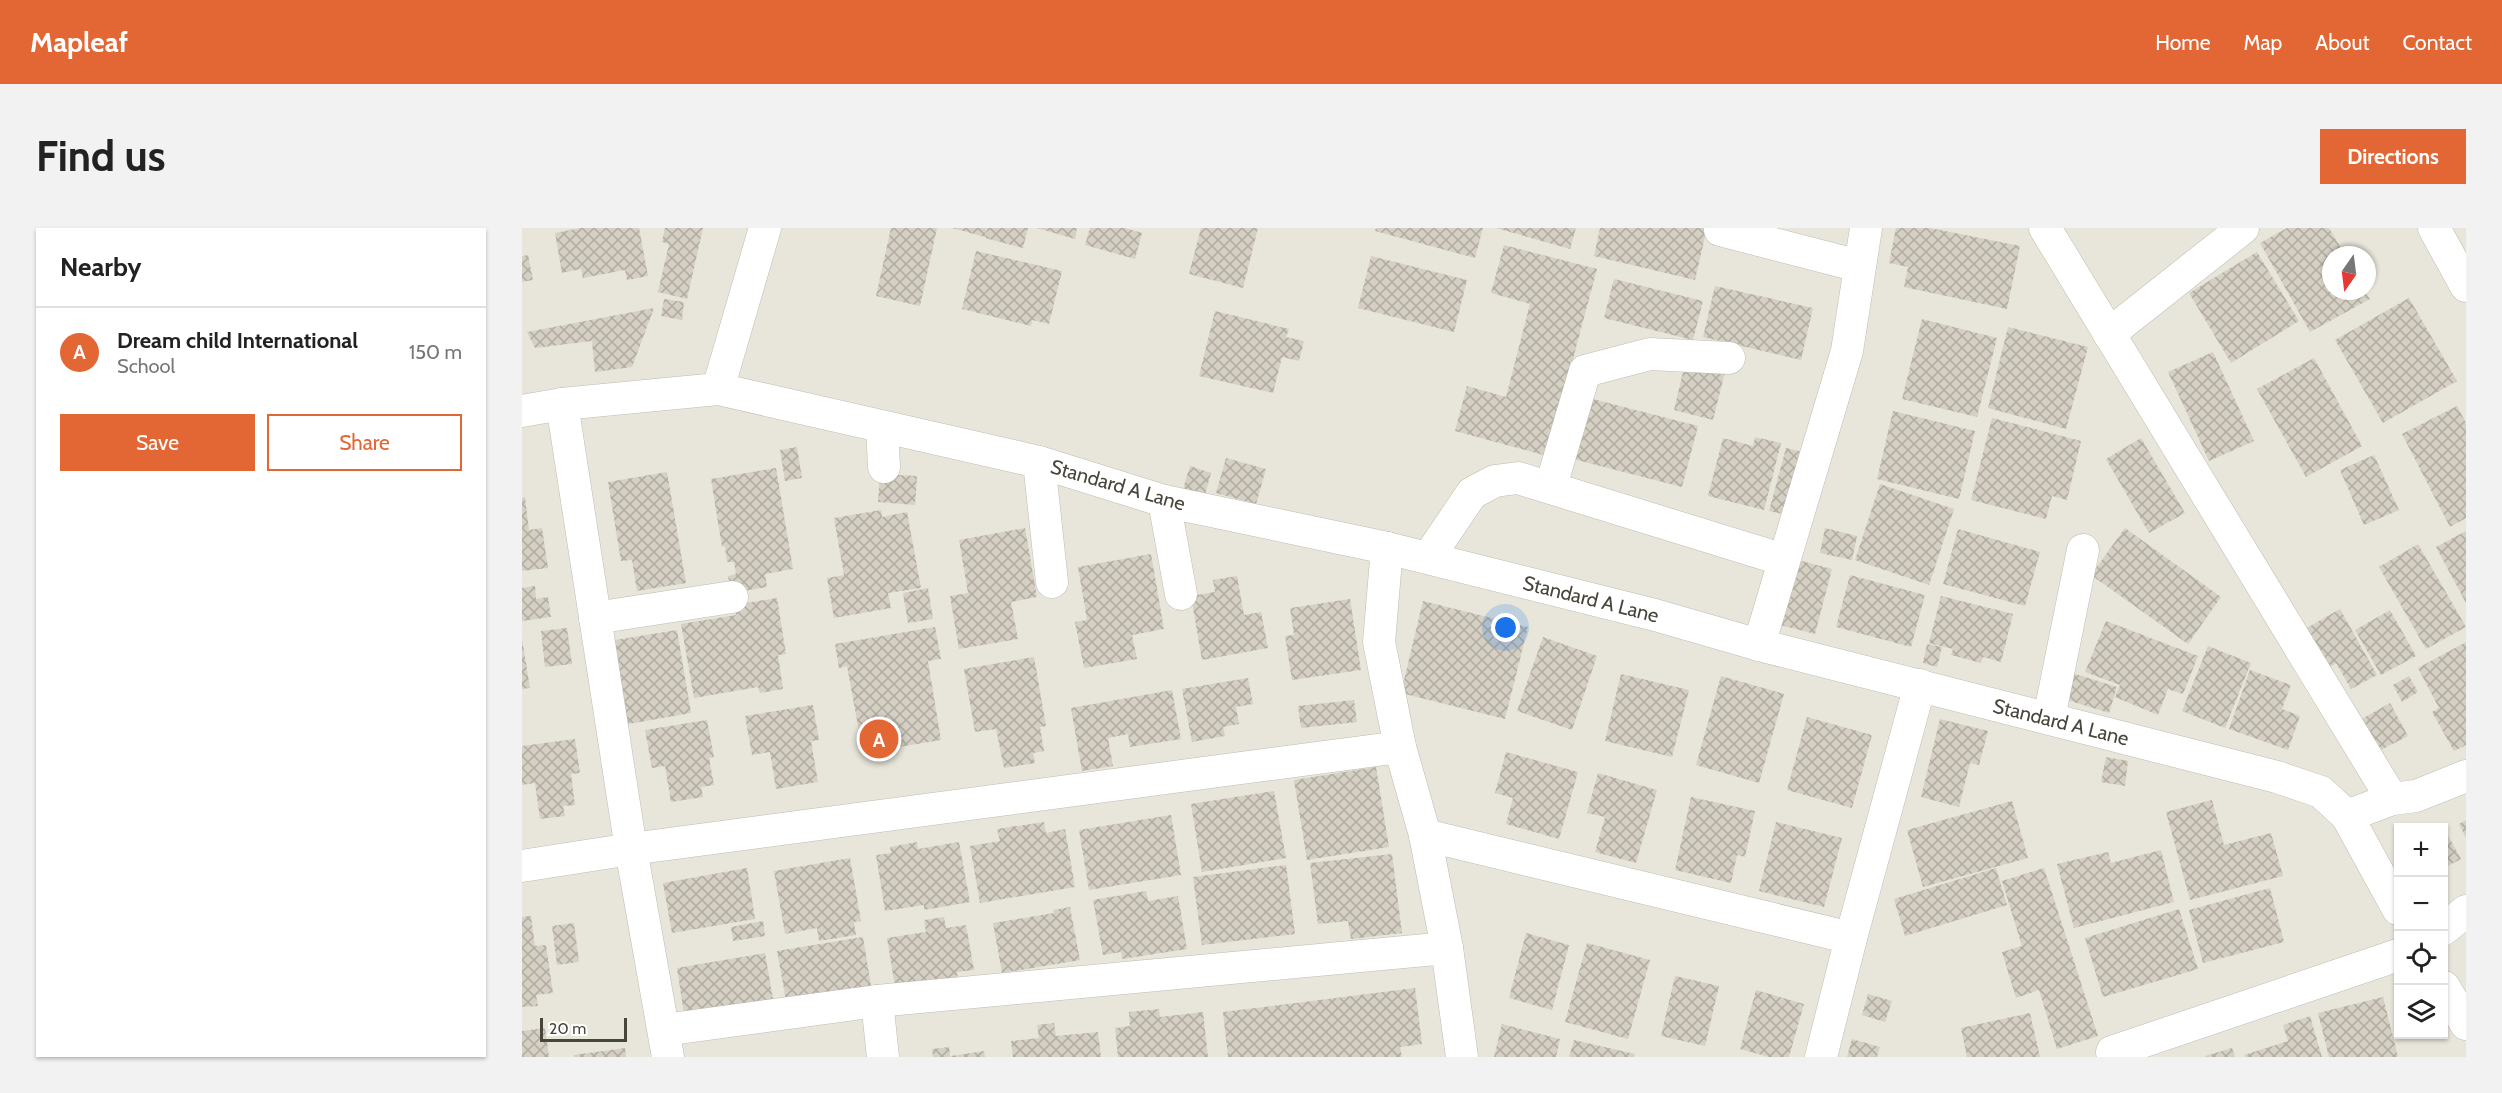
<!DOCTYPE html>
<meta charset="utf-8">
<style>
:root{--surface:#fff;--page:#f2f2f2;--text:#222;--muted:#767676;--line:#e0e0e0;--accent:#e36735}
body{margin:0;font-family:Cabin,sans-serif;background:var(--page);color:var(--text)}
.controls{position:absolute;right:18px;bottom:18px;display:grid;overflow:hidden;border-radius:0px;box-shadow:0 2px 4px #0004}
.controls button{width:54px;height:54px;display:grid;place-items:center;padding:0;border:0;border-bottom:2px solid var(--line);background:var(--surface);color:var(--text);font:30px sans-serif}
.compass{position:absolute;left:1800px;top:18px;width:54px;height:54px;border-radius:50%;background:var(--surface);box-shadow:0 2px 4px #0004;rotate:194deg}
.scale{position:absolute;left:18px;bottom:15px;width:87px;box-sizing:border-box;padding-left:6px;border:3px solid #48453b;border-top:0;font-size:16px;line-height:21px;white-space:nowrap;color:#48453b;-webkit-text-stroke:4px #fff;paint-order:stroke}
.you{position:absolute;left:984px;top:400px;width:21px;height:21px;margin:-15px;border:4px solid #fff;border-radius:50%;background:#1a73e8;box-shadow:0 0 0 9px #1a73e833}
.badge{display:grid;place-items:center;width:39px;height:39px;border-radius:50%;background:var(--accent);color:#fff;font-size:20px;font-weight:700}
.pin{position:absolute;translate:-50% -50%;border:3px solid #fff;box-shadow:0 2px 6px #0006}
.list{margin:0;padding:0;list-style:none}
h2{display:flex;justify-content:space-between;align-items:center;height:78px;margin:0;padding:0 24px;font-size:26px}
h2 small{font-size:20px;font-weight:400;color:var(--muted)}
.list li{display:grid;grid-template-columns:39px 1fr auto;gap:18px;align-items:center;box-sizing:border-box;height:90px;padding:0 24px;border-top:2px solid var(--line)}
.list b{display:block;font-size:22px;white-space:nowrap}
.list p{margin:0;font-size:20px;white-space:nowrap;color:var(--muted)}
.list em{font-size:20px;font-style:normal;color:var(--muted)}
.actions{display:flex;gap:12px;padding:18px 24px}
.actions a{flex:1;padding:14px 0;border:2px solid var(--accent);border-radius:0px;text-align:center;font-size:21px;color:var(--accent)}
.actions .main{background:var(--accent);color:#fff}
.icon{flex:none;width:33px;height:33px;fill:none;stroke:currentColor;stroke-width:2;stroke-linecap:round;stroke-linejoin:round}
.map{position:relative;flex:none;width:1944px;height:829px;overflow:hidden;border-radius:0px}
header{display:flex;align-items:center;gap:36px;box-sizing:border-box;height:84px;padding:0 30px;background:var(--accent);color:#fff}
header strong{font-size:28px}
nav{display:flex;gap:33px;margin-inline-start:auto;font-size:21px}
.intro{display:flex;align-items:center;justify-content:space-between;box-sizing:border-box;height:144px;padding:0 36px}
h1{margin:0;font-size:42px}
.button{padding:15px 27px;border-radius:0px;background:var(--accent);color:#fff;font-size:21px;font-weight:700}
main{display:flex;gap:36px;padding:0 36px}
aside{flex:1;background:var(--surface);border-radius:0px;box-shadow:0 2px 4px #0004}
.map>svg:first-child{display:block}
.residential{fill:#e8e6db;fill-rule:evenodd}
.building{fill:url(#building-cross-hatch)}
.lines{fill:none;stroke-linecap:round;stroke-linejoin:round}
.minor-casing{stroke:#bfbcb0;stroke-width:33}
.minor{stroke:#fff;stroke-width:32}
.labels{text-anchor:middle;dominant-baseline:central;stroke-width:6;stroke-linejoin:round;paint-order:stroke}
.street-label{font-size:20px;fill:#48453b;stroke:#fff}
</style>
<header>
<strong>Mapleaf</strong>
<nav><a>Home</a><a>Map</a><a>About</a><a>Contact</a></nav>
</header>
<div class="intro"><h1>Find us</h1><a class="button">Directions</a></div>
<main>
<aside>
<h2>Nearby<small></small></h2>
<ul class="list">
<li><span class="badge">A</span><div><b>Dream child International</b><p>School</p></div><em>150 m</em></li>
</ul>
<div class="actions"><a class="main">Save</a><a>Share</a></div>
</aside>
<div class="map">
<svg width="1944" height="829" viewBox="0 0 1944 829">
<defs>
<pattern id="building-cross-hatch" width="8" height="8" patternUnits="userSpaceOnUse" patternTransform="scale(1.5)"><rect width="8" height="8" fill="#d5d0c3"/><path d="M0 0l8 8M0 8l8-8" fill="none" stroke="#afaba0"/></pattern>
</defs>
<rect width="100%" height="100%" fill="#f5f3ec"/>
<path class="residential" d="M0,0H1944V829H0ZM1809,27H1845V63H1809ZM1876,600H1922V806H1876Z"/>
<g class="building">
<path d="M58,0H117L126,48L105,52L103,42L61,50L59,41L40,45L33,5Z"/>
<path d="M143,0H181L165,71L136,64L147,16L140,14Z"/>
<path d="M369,0H415L398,78L354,68Z"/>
<path d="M430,0H464L463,9Z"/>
<path d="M465,0H506L501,20L463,10Z"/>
<path d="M515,0H555L553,11Z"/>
<path d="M568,0H603L620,5L613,31L563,17Z"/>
<path d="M679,0H736L721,60L667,46Z"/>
<path d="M854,0H961L953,30L853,3Z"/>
<path d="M974,0H1054L1048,21Z"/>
<path d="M1078,0H1185L1173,52L1072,28Z"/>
<path d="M1374,0H1408L1498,18L1485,81L1382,59L1386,39L1367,35Z"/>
<path d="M1765,0H1807L1823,27H1809V63H1843L1848,71L1788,104L1738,15Z"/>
<path d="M982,17L1075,41L1025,228L933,203L945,158L984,169L1008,76L969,65Z"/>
<path d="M454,23L540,43L527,96L510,92L509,98L440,81Z"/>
<path d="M1735,24L1777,93L1709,135L1667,65Z"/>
<path d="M6,27L11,52L0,54V28Z"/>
<path d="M849,28L945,52L932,104L836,80Z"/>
<path d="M1092,51L1181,73L1171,112L1082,90Z"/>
<path d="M1193,58L1291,80L1279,132L1181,109Z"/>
<path d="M1887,70L1935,153L1861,195L1813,112Z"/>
<path d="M142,71L162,74L160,92L139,88Z"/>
<path d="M132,80L110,139L73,144L70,113L13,120L5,104Z"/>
<path d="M693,83L767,101L764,109L782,113L777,133L760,129L751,165L677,148Z"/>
<path d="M1400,91L1475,110L1455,189L1380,171Z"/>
<path d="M1486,99L1566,119L1544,201L1466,180Z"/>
<path d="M1691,124L1732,213L1687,233L1646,144Z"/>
<path d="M1792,130L1840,218L1784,249L1735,161Z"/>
<path d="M1164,131L1204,140L1191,192L1152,182Z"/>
<path d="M1067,170L1176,198L1160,259L1051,231Z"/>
<path d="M1935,178L1944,195V290L1928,299L1880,206Z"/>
<path d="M1371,183L1453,203L1437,271L1355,251Z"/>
<path d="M1470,190L1559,213L1545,272L1530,268L1524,291L1449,272Z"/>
<path d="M1233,209L1259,215L1242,282L1186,268L1201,210L1231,218Z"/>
<path d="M1619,210L1663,285L1627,305L1584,231Z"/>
<path d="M275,219L280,250L263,253L258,222Z"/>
<path d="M1264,220L1281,224L1264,287L1247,283Z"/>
<path d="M1852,227L1877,282L1842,297L1818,242Z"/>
<path d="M704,230L744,241L734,276L694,265Z"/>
<path d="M668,238L689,245L683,267L661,261Z"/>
<path d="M254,240L271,341L243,346L245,359L209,365L206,348L214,346L212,334H205L203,318L200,319L189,251Z"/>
<path d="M145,244L164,355L115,363L110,332L99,333L86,254Z"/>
<path d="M358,246L395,248L393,277L356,274Z"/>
<path d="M1358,256L1432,281L1407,357L1333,332Z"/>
<path d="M3,269L7,302L20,300L26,340L0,343V270Z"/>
<path d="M359,282L360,289L385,284L399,360L366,365L369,380L312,390L305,350L322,347L312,290Z"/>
<path d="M503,300L515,369L489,374L496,411L437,421L428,368L446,365L437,312Z"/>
<path d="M1303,300L1335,308L1330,332L1298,325Z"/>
<path d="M1603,300L1699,369L1666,416L1569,347Z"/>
<path d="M1436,301L1518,324L1503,378L1421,356Z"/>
<path d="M1944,303V375L1914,319Z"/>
<path d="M1896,316L1944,399L1904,421L1857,339Z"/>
<path d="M629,326L642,401L610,407L615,431L562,440L553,394L565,392L556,339Z"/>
<path d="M1272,331L1310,341L1293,406L1254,396Z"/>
<path d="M1328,347L1403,367L1389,419L1314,399Z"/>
<path d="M715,348L722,387L739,384L746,420L680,432L669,368L693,364L691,352Z"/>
<path d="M13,358L14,371L26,369L29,389L0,393V360Z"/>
<path d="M406,360L411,391L386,395L381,365Z"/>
<path d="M1419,368L1491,386L1479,434L1461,429L1459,435L1429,427L1431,421L1407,415Z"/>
<path d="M255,370L264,426L256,427L261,461L238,465L236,459L172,470L159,396L214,387L212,377Z"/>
<path d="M828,371L839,442L770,452L763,408L772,407L768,380Z"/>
<path d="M901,373L1006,399L983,491L879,465Z"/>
<path d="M1818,381L1855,447L1829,461L1814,435L1805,441L1783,401Z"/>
<path d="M1868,382L1894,428L1859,447L1833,402Z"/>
<path d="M1584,393L1676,428L1661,466L1646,461L1636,487L1593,469L1598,457L1563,444Z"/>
<path d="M413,399L419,431L406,433L419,512L341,525L325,438L317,440L313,416Z"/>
<path d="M45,400L50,436L23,439L19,403Z"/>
<path d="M155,402L169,485L101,497L87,413Z"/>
<path d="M1021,409L1075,428L1050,502L995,483Z"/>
<path d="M0,411L8,460L0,461Z"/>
<path d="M1944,414V517L1932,523L1910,484L1917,480L1896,440Z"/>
<path d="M1405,416L1420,419L1415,439L1401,435Z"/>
<path d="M1686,418L1729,435L1703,500L1660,483Z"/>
<path d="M512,429L524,498L518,499L522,523L511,525L513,535L482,540L474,501L453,504L442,441Z"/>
<path d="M1728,442L1769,457L1760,481L1778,488L1766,522L1707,501Z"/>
<path d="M1547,444L1595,459L1587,485L1539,470Z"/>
<path d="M1099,446L1167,462L1150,529L1083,513Z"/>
<path d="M1199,448L1262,466L1237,555L1174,537Z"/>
<path d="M1887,448L1896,464L1880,474L1871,457Z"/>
<path d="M726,450L731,476L714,479L717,496L701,499L703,508L670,514L660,461Z"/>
<path d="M650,462L659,511L608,519L606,506L586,510L591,538L560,543L549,480Z"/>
<path d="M832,472L835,494L779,500L776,478Z"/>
<path d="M1868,475L1886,508L1853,525L1836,493Z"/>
<path d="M291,477L297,512L289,513L296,554L254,561L248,524L230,527L223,488Z"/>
<path d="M1285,489L1350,507L1330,580L1265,562Z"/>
<path d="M1418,491L1466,503L1457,537L1448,535L1437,579L1399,569Z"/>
<path d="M185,492L192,529L187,530L192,557L179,559L181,569L149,574L143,538L130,540L123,502Z"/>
<path d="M53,511L58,545L49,546L53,577L41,578L43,588L18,591L13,555L0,557V518Z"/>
<path d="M984,524L1056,544L1037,611L984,596L991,570L973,565Z"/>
<path d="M1584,529L1606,533L1603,558L1579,554Z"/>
<path d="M854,539L867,619L785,632L772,552Z"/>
<path d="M1076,545L1135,562L1114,635L1073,624L1083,589L1065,585Z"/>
<path d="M752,563L764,630L680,644L669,576Z"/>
<path d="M1169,569L1233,583L1223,629L1215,627L1209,655L1153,642Z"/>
<path d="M1690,572L1702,617L1749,605L1761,648L1668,672L1644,584Z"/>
<path d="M1490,573L1506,630L1401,659L1385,602Z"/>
<path d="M649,587L659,647L567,662L557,602Z"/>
<path d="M1944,592V610L1937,596Z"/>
<path d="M522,594L524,605L543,601L553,659L458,675L448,618L478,613L475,601Z"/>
<path d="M1254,594L1320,610L1302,679L1237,663Z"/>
<path d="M1923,602L1939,631L1922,640V603Z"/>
<path d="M395,614L396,621L437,614L448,674L402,682V677L363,683L354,627L369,625L368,619Z"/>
<path d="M1639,622L1652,674L1552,700L1535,636L1586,624L1589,635Z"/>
<path d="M870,626L880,705L829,711L826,693L796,696L788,635Z"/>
<path d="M328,630L339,693L332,694L334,707L297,713L295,700L263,706L252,643Z"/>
<path d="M764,637L773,706L680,717L671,649Z"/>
<path d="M225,640L233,691L150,705L141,655Z"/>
<path d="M1474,640L1485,677L1383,708L1372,671Z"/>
<path d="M1522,640L1576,808L1535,821L1517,762L1494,770L1480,724L1500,718L1480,653Z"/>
<path d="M1748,660L1762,714L1681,735L1667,682Z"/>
<path d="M624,663L626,673L656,668L665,721L600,731L599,724L581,727L571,672Z"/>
<path d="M548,679L558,732L480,745L471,695L532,685L531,682Z"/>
<path d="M1657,681L1676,741L1581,769L1563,710Z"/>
<path d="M9,688L13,718L24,717L31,765L14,767L16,778L0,779V689Z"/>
<path d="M422,689L424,700L444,697L452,742L435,744L437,759L374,765L365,710L404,704L402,692Z"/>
<path d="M241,693L243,708L211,713L209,699Z"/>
<path d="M52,695L57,734L35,737L30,698Z"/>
<path d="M1004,705L1047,717L1030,782L987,770Z"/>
<path d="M341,709L349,758L264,772L255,723Z"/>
<path d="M1065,715L1128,732L1106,811L1043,794Z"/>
<path d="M243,725L251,771L162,786L155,740Z"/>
<path d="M1153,748L1197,758L1183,818L1139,808Z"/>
<path d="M893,760L900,816L878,819L880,829H706L701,784Z"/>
<path d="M1234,762L1282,776L1267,829H1247L1218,821Z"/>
<path d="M1346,766L1370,773L1363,794L1340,787Z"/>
<path d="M1861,769L1876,829H1807L1796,785Z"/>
<path d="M637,781L638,789L681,784L686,829H596L593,800L608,798L607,784Z"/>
<path d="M1508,785L1518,829H1445L1439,800Z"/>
<path d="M1788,788L1800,829H1723L1722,827L1766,813L1761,797Z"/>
<path d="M532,795L534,808L576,804L579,829H491L489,813L517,810L515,797Z"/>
<path d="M980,796L1038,811L1034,829H972Z"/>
<path d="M23,800L27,829H0V803Z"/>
<path d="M1330,811L1358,819L1355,829H1325Z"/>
<path d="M1052,812L1113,826L1112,829H1047Z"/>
<path d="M427,819L428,829H411L410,821Z"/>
<path d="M103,820L104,829H52V827Z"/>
<path d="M1710,820L1713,829H1683V828Z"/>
<path d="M462,823L463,829H429V828Z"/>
</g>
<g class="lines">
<defs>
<g id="minor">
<path d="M1523,0L1870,571L1825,588"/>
<path d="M1912,0L1944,58"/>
<path d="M1198,2L1337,38"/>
<path d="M1587,106L1721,0"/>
<path d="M196,161L243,0"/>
<path d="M40,176L109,621L146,829"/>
<path d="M0,183L40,176L196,161L517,234L642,273L865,320L1133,387L1237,417L1755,549L1799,564L1825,588L1876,681"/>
<path d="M360,200L362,239"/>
<path d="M517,234L530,354"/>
<path d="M1029,258L1063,143L1128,126L1207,130"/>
<path d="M642,273L659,366"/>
<path d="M865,320L857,414L878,519L903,607L925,720L940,829"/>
<path d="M906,330L950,265L973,253L996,250L1262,332"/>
<path d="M73,390L210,369"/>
<path d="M1237,417L1325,123L1344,0"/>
<path d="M1527,490L1561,322"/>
<path d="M1870,571L1894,568L1944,548"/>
<path d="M903,607L1329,710"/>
<path d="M0,638L109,621L878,519"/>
<path d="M1922,701L1944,683"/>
<path d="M1922,759L1944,796"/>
<path d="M355,773L361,829"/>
<path d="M142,802L355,773L925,720"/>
<path d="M1590,824L1876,727"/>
<path d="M1299,829L1329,710L1398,457"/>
</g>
</defs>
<use href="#minor" class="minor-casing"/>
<use href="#minor" class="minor"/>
</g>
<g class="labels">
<g class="street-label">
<text transform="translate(596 257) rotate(16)">Standard A Lane</text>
<text transform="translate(1069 371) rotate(14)">Standard A Lane</text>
<text transform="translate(1539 494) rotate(14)">Standard A Lane</text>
</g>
</g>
</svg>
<div class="controls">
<button>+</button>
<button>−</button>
<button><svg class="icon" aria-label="locate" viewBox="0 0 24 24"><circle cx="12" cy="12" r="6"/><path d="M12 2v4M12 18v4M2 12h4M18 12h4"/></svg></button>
<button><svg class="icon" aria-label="layers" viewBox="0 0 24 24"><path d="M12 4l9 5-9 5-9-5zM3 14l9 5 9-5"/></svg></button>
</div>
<svg class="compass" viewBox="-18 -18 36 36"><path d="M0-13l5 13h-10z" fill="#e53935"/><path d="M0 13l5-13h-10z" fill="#767676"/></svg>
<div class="scale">20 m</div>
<div class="you"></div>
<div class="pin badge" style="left:357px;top:511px">A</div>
</div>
</main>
